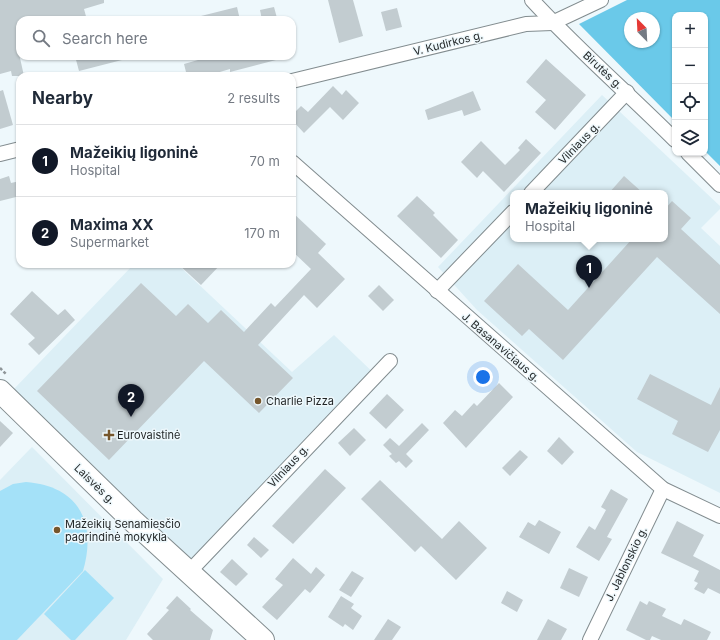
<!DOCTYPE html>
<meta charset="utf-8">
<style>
:root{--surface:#fff;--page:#f6f6f7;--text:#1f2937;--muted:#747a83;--line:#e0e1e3;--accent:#111827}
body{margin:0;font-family:Inter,sans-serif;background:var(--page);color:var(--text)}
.controls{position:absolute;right:12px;top:12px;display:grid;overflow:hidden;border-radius:8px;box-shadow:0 1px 3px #0004}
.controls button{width:36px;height:36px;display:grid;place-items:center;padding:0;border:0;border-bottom:1px solid var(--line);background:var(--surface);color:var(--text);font:20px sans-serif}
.compass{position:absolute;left:624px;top:12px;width:36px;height:36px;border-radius:50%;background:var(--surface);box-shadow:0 1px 3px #0004;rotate:336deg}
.you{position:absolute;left:483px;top:377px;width:14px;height:14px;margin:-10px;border:3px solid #fff;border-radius:50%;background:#1a73e8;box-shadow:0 0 0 6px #1a73e833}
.badge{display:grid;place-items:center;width:26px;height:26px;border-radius:50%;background:var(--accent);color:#fff;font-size:13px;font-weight:700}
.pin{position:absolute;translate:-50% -33px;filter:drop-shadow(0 1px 2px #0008)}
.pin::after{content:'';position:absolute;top:21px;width:14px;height:12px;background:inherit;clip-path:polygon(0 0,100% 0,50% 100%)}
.popup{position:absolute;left:510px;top:190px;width:158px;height:52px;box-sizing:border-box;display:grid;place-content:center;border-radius:8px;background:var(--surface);filter:drop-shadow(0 1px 3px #0005);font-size:13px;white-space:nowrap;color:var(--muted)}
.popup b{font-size:15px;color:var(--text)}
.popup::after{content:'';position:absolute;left:50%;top:100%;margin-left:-8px;border:8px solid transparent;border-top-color:var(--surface)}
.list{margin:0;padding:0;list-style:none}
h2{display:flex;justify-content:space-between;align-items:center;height:52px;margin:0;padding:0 16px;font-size:17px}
h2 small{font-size:13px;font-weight:400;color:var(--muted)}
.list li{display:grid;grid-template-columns:26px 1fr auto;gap:12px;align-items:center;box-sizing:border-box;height:72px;padding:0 16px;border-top:1px solid var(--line)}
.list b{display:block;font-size:15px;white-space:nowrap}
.list p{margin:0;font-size:13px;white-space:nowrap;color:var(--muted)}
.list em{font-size:13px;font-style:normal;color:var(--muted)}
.icon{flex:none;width:22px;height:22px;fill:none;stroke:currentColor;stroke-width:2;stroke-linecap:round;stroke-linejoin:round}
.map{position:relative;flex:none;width:720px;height:640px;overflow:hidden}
.search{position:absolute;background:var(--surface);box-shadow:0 1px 3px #0004;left:16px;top:16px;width:280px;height:44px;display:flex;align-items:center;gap:10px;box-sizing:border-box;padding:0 14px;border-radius:12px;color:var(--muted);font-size:15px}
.panel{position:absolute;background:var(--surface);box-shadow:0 1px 3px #0004;left:16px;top:72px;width:280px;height:196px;border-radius:12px}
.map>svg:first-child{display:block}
.built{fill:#dceff6;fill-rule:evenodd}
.green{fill:#a4e1f8}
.forest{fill:#6ac9e9;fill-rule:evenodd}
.building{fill:#c2ccd0}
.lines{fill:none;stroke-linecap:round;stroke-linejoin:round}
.street-casing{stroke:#828c8f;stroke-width:16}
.primary-casing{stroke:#828c8f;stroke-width:24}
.path{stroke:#8f9699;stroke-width:2.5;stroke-dasharray:3 2;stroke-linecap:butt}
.street{stroke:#fff;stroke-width:14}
.primary{stroke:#fff;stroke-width:22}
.poi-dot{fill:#76562c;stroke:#eef8fc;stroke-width:1.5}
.labels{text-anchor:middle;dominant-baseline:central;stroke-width:3;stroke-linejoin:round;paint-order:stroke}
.street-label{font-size:11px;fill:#1f2324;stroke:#eef8fc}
.poi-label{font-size:11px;fill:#1f2324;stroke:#eef8fc;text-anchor:start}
</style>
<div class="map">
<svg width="720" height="640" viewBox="0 0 720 640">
<rect width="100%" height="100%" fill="#eef8fc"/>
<g class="built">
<path d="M602,95L720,206V209L701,228L720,246V493L637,452L477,310L438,267ZM513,193H665V239H513Z"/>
<path d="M134,264H177L292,372L334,335L382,381L200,572L13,390Z"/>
<path d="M32,447L163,579L126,640H0V480Z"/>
</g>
<g class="green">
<path d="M26,482C79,486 97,523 83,571L17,640H0V491L13,484Z"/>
<path d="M85,570L114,598L75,640H71L44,614Z"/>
</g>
<path class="forest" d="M627,0H720V166L705,151V15H675V121L579,24ZM630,18H654V42H630Z"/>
<g class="building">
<path d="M0,0H104V3L84,9L87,20H20V49H18L24,76H12L11,71L0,74Z"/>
<path d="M328,0H353L363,36L339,43Z"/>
<path d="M237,7L240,20H201V16Z"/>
<path d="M274,7L277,18L262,20L260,10Z"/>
<path d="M397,8L402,27L386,31L381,12Z"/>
<path d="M75,56H122V60L79,71Z"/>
<path d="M212,56H275L276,60L230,72V69L206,76H187L184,64Z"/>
<path d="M546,59L586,95L555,130L535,112L546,100L526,82Z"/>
<path d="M333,86L342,95L346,90L359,103L343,120L330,107L304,133L292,120V115L301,106L308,112Z"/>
<path d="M3,90L13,125L0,129V91Z"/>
<path d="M473,91L481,110L464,116L462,110L428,120L425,110Z"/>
<path d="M526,139L541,153L504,192L483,171L477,178L461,162L481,141L505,165L520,150L518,148Z"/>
<path d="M9,176L11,183L20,181V196L0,201V179Z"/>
<path d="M624,176L643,193H609Z"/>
<path d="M417,196L435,213L433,215L458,240L441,258L397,216Z"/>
<path d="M672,201L691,218L681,229L720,265V314L657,257L563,360L529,329L522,336L484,301L518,264L568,310L632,239H665V209Z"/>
<path d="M292,212L326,244L318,253L345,279L317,308L304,295L258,345L293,378L259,413L204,361L109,460L37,391L141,283L176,316L188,304L208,323L221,310L244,332L271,303L275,307L311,269L292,251Z"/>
<path d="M178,264H221L201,285Z"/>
<path d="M379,285L394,300L383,311L368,296Z"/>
<path d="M32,291L58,315L65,309L75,320L39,355L28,344L35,338L10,314Z"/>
<path d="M650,374L711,405L720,387V430L708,452L672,434L678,421L637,399Z"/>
<path d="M499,383L513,397L466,448L443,423L455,410L462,416L474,403L477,406Z"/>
<path d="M387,394L404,410L386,429L369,413Z"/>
<path d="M0,421L13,433L0,447Z"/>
<path d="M422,423L429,430L406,454L413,461L406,468L399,461L396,463L389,456L392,454L383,445L390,438L399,446Z"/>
<path d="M354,428L366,440L350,456L338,443Z"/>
<path d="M559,437L574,452L562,465L547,451Z"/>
<path d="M520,450L528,457L510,476L502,468Z"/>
<path d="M325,469L346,488L293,544L272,526Z"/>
<path d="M380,480L442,539L459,521L487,548L456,580L421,546L415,552L361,499Z"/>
<path d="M611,489L628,499L607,537L612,539L599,561L576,547L589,526L595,530L606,510L601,507Z"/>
<path d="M539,520L561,532L549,554L519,537L528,522L535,526Z"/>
<path d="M677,521L704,535L693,556L720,570V594L708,588L704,594L694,589L698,583L694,581L699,571L661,553Z"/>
<path d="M254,537L269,550L261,558L247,545Z"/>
<path d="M293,558L311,574L316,567L325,575L310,593L305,589L277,620L262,607L283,585L275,579Z"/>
<path d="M232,559L248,574L236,586L220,572Z"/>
<path d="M569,568L588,577L579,597L560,588Z"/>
<path d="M352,571L364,578L351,597L339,590Z"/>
<path d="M507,591L523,600L517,612L501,603Z"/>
<path d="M177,596L191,609L190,610L213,630L210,640H153L147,634L169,610L166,608Z"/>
<path d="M341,596L354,604L351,608L362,616L353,630L345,624L343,627L328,617Z"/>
<path d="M640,601L647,605L649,601L666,609L662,616L681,625L684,619L711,632L707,640H661L652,636L650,640H646L626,630Z"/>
<path d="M388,619L401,627L392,640H374Z"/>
<path d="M548,619L567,629L561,640H537Z"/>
</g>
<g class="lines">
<defs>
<g id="street">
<path d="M532,0C577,49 628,93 675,140"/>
<path d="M292,81L526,24L552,23L601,0"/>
<path d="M688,153L720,185"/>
<path d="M0,154L20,149"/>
<path d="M292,162L663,489L720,516"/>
<path d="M531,193L627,92"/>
<path d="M437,291L513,212"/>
<path d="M189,572L390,361"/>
<path d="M590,640L663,489"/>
</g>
<path id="primary" d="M0,391L133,521L263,640"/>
</defs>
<use href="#street" class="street-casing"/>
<use href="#primary" class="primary-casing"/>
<path class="path" d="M0,368L6,374"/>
<use href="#street" class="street"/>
<use href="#primary" class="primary"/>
</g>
<g class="poi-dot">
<circle cx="258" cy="401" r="4"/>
<path d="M107 429h4v4h4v4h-4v4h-4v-4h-4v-4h4z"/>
<circle cx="57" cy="530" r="4"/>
</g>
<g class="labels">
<g class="street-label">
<text transform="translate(448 43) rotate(-14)">V. Kudirkos g.</text>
<text transform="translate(603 70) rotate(43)">Birutės g.</text>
<text transform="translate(579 143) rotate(-46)">Vilniaus g.</text>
<text transform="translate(501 347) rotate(41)">J. Basanavičiaus g.</text>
<text transform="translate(288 466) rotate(-47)">Vilniaus g.</text>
<text transform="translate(95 484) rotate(44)">Laisvės g.</text>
<text transform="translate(626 564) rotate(-64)">J. Jablonskio g.</text>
</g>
<g class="poi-label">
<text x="266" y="401">Charlie Pizza</text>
<text x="117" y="435">Eurovaistinė</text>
<text x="65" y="524">Mažeikių Senamiesčio<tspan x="65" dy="13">pagrindinė mokykla</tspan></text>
</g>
</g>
</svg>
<div class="controls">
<button>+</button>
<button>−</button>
<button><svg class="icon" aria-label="locate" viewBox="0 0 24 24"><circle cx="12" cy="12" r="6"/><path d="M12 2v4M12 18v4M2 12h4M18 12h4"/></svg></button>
<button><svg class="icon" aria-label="layers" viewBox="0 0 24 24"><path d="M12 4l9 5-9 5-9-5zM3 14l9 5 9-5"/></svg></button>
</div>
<svg class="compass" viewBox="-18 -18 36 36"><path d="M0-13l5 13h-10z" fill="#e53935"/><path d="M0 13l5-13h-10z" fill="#747a83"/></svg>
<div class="you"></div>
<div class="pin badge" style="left:589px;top:288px">1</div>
<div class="popup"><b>Mažeikių ligoninė</b>Hospital</div>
<div class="pin badge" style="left:131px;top:417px">2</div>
<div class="search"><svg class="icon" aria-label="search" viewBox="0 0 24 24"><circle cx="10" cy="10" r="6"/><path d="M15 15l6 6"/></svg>Search here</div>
<section class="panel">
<h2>Nearby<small>2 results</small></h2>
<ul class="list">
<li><span class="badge">1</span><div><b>Mažeikių ligoninė</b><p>Hospital</p></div><em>70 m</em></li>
<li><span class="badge">2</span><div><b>Maxima XX</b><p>Supermarket</p></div><em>170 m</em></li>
</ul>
</section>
</div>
